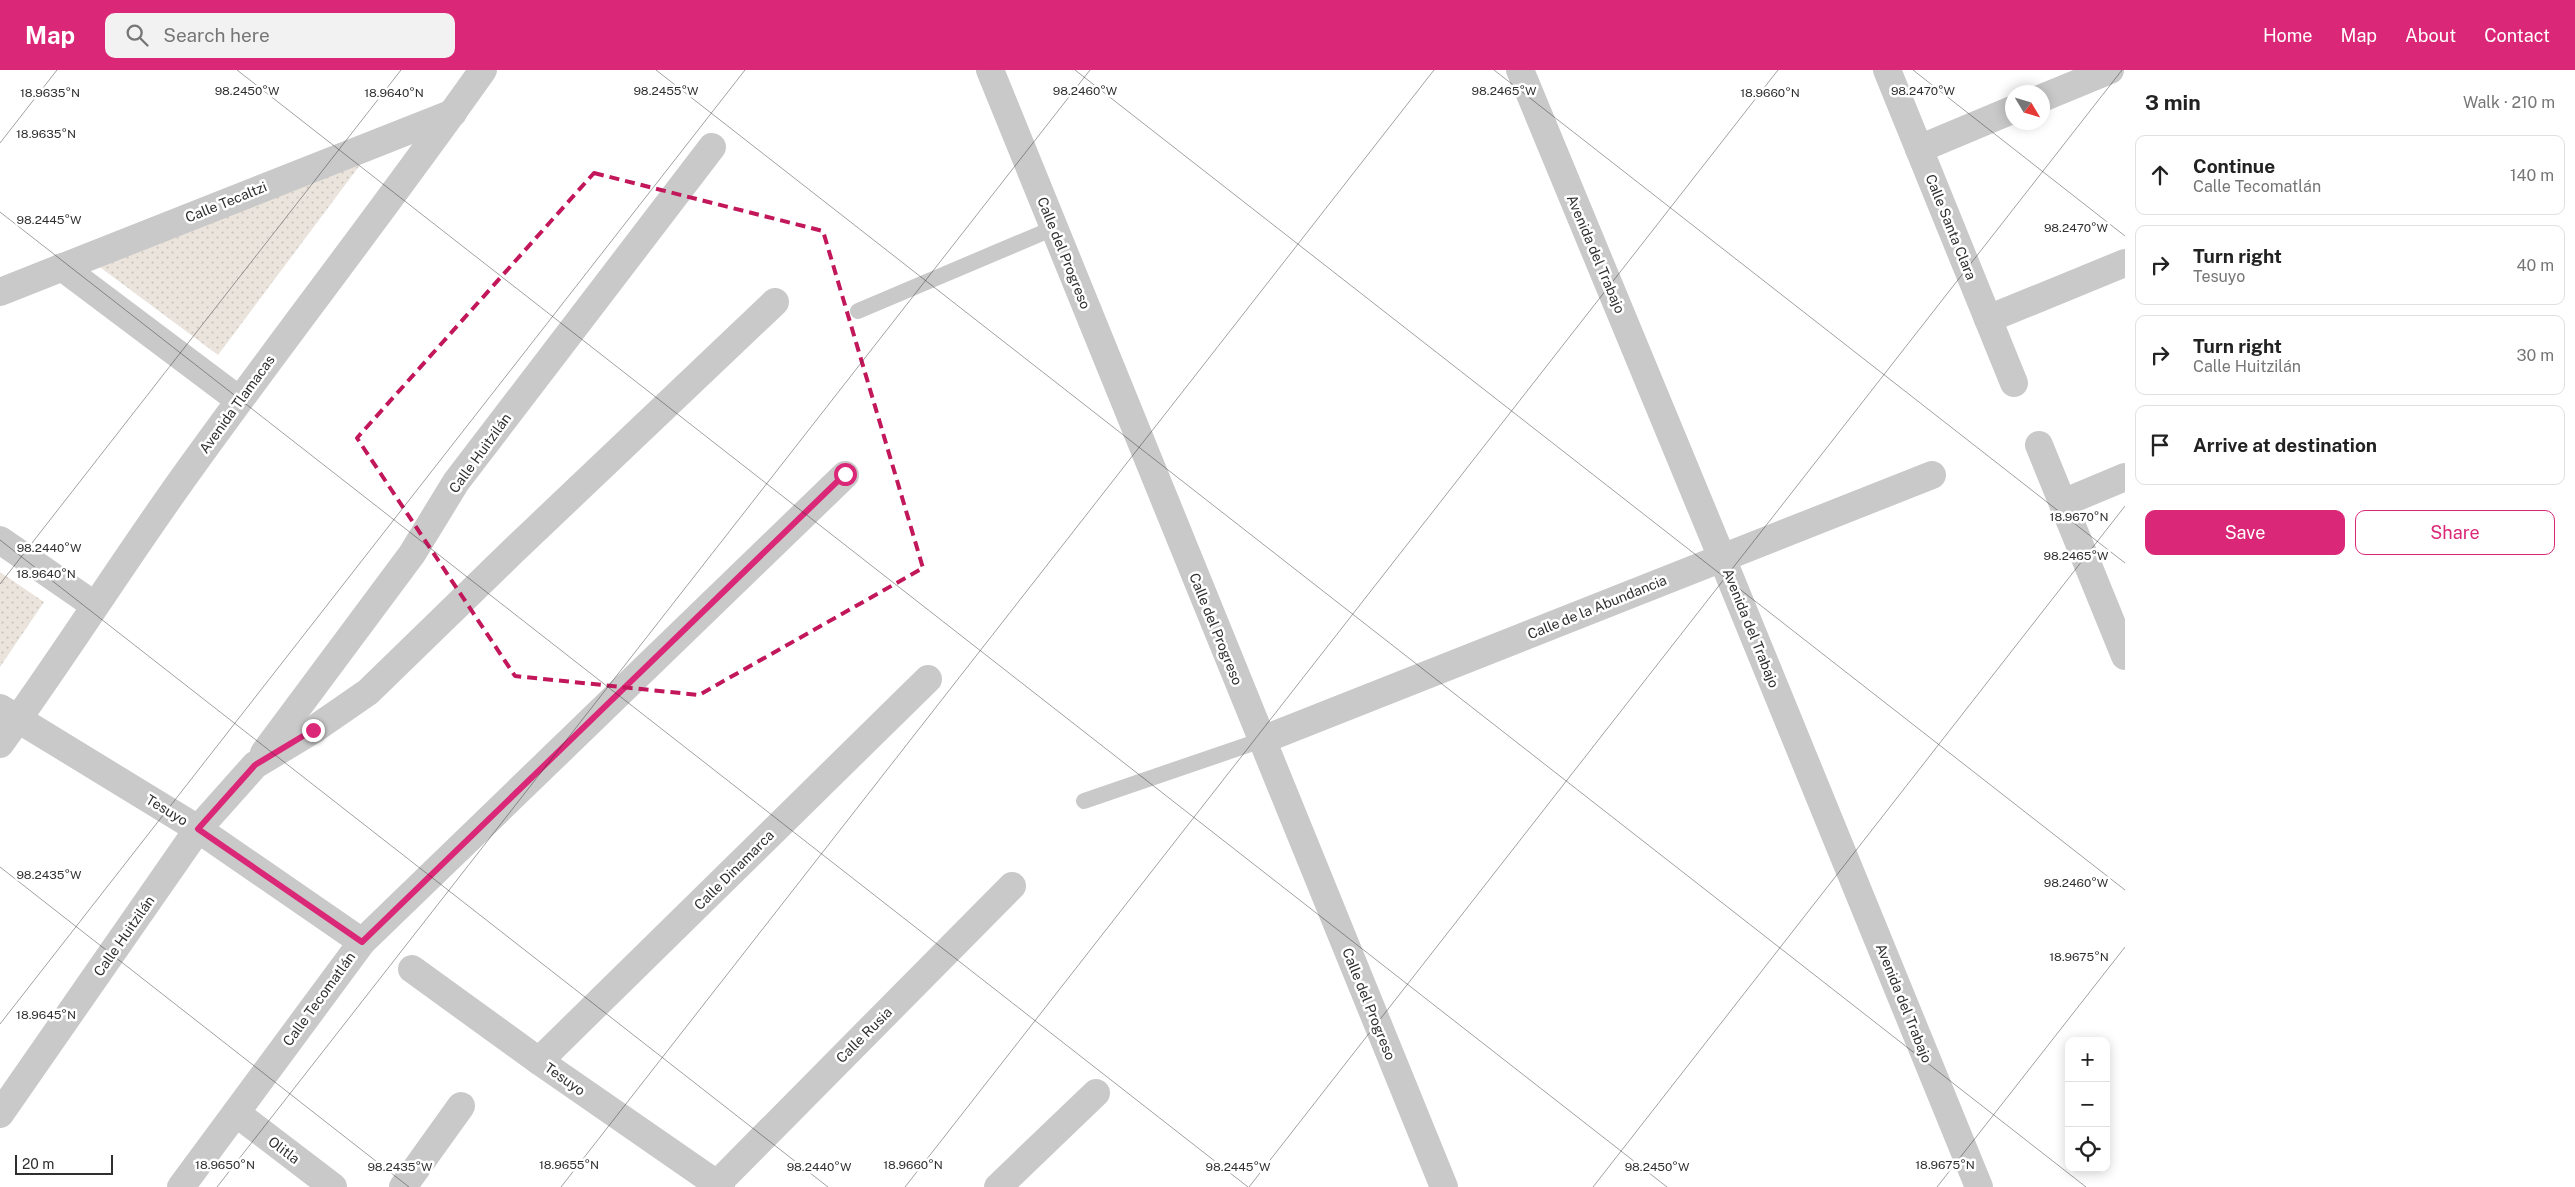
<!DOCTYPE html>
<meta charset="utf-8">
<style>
:root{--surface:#fff;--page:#f2f2f2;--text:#222;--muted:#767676;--line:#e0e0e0;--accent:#db2777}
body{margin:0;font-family:"Public Sans",sans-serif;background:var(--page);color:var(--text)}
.controls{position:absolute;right:15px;bottom:15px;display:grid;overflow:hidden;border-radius:10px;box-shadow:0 2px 12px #0003}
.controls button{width:45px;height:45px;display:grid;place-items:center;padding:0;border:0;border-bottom:1px solid var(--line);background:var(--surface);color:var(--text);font:25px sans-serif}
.compass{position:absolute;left:2005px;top:15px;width:45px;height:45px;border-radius:50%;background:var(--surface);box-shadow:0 2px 12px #0003;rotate:128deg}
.scale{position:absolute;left:15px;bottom:12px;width:98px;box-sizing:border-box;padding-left:5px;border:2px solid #2f2f2f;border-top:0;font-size:14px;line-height:18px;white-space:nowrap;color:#2f2f2f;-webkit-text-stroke:4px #fff;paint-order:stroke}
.stop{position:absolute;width:15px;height:15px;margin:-11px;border:4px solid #db2777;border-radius:50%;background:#fff}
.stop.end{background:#db2777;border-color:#fff;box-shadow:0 1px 5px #0008}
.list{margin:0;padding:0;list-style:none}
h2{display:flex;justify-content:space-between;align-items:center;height:65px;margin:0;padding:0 20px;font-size:21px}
h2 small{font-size:16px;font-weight:400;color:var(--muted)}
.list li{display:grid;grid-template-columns:32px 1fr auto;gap:15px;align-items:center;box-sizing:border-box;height:80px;margin:0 10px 10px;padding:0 10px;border:1px solid var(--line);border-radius:10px}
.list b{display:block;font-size:19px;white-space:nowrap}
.list p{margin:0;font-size:16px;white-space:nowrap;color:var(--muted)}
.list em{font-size:16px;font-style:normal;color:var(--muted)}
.actions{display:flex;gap:10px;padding:15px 20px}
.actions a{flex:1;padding:11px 0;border:1px solid var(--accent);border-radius:10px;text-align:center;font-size:18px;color:var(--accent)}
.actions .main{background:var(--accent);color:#fff}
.icon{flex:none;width:28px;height:28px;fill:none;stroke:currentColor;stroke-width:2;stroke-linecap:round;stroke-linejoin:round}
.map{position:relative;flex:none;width:2125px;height:1117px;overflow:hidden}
header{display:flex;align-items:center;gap:30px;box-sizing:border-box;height:70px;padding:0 25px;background:var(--accent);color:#fff}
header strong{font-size:24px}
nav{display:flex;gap:28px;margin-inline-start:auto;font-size:18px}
.search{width:350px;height:45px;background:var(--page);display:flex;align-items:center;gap:12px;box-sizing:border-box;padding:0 18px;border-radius:10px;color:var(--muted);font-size:19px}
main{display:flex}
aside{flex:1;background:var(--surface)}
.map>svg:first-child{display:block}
.park{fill:url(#park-dots)}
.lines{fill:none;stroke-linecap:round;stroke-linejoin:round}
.lane{stroke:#c9c9c9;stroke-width:16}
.street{stroke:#c9c9c9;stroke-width:28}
.route{stroke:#db2777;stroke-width:6}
.marked{fill:none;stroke:#c2185b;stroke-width:4;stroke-dasharray:10 6;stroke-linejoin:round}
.ticks{fill:none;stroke:#2f2f2f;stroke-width:1;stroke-opacity:0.45}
.labels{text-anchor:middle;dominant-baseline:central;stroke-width:5;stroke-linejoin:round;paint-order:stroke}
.street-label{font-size:14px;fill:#2f2f2f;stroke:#fff}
.ticks-label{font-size:12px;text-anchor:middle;fill:#2f2f2f;stroke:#fff;stroke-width:5;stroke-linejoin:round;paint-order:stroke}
</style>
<header>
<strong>Map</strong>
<div class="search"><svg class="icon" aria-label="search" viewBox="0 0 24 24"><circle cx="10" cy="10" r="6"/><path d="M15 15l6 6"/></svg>Search here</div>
<nav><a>Home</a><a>Map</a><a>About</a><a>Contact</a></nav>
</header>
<main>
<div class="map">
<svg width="2125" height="1117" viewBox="0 0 2125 1117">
<defs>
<pattern id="park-dots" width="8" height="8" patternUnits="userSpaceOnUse" patternTransform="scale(1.25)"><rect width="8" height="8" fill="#ebe4dd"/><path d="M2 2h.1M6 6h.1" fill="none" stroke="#cac4be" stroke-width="1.8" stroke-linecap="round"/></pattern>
</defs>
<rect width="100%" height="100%" fill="#fff"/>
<g class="park">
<path d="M366,87L218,285L97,195Z"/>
<path d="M0,502L44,532L0,597Z"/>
</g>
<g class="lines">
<g class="lane">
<path d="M858,241L1054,158"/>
<path d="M1084,731L1262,670"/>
</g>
<g class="street">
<path d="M990,0L1444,1117"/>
<path d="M1520,0L1722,488L1979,1117"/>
<path d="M1887,0L2014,313"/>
<path d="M2042,28L2110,0"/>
<path d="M1919,79L2012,40"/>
<path d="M62,197L239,330"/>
<path d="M0,222L453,43"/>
<path d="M1988,249L2125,193"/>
<path d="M2039,375L2125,586"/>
<path d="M2063,433L2125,407"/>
<path d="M0,470L94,535"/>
<path d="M0,638L198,759L362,872"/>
<path d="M1262,670L1932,405"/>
<path d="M0,674C67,582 127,485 194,393C289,261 389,133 483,0"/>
<path d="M264,683L412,484L456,412L712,77"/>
<path d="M412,899L539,991L721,1117"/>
<path d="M539,991L928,609"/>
<path d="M236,1043L333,1117"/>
<path d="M0,1044L198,759L255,695L313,660L368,622L512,482L775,232"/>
<path d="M717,1114L1012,816"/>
<path d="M181,1117L362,872L845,405"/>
<path d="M403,1117L461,1036"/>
<path d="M998,1117L1096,1023"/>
</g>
</g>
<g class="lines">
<path class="route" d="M313,660L255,695L198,759L362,872L845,404"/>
</g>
<path class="marked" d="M594,103L823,161L923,498L699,625L515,606L357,368Z"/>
<path class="ticks" d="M237,0L1667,1117M656,0L2086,1117M1075,0L2125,820M1494,0L2125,493M1913,0L2125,166M0,73L57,0M0,142L1248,1117M0,470L828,1117M0,514L401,0M0,797L409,1117M0,954L745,0M217,1117L1090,0M561,1117L1434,0M905,1117L1778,0M1249,1117L2122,0M1593,1117L2125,436M1937,1117L2125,877"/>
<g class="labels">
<g class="street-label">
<text transform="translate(226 132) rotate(-22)">Calle Tecaltzi</text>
<text transform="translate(1951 157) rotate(68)">Calle Santa Clara</text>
<text transform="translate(1064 183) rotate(68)">Calle del Progreso</text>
<text transform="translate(1596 184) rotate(67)">Avenida del Trabajo</text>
<text transform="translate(237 334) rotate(-54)">Avenida Tlamacas</text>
<text transform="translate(480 383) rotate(-54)">Calle Huitzilán</text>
<text transform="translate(1597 537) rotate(-22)">Calle de la Abundancia</text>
<text transform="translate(1751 558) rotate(68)">Avenida del Trabajo</text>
<text transform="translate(1216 559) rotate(68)">Calle del Progreso</text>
<text transform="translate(167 740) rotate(31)">Tesuyo</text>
<text transform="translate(734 800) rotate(-45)">Calle Dinamarca</text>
<text transform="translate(124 866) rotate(-55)">Calle Huitzilán</text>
<text transform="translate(319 929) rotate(-54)">Calle Tecomatlán</text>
<text transform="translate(1904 933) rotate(68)">Avenida del Trabajo</text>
<text transform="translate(1369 934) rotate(68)">Calle del Progreso</text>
<text transform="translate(864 965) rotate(-45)">Calle Rusia</text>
<text transform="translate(565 1009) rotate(35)">Tesuyo</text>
<text transform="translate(284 1080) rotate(37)">Olitla</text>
</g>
</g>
<g class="ticks-label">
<text x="247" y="25">98.2450°W</text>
<text x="666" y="25">98.2455°W</text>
<text x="1085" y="25">98.2460°W</text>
<text x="1504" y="25">98.2465°W</text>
<text x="1923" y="25">98.2470°W</text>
<text x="1770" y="27">18.9660°N</text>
<text x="50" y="27">18.9635°N</text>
<text x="394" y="27">18.9640°N</text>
<text x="46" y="68">18.9635°N</text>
<text x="49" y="154">98.2445°W</text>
<text x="2076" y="162">98.2470°W</text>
<text x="2079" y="451">18.9670°N</text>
<text x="49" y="482">98.2440°W</text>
<text x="2076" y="490">98.2465°W</text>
<text x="46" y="508">18.9640°N</text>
<text x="49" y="809">98.2435°W</text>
<text x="2076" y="817">98.2460°W</text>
<text x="2079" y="891">18.9675°N</text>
<text x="46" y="949">18.9645°N</text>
<text x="225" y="1099">18.9650°N</text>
<text x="569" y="1099">18.9655°N</text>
<text x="913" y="1099">18.9660°N</text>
<text x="1945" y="1099">18.9675°N</text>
<text x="400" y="1101">98.2435°W</text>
<text x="819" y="1101">98.2440°W</text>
<text x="1238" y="1101">98.2445°W</text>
<text x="1657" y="1101">98.2450°W</text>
</g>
</svg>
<div class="controls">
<button>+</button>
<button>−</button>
<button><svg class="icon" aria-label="locate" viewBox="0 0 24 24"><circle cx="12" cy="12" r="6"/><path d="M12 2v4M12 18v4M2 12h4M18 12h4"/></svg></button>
</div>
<svg class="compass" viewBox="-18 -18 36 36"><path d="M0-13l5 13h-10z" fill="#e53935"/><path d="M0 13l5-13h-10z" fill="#767676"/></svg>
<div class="scale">20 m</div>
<div class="stop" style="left:845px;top:404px"></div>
<div class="stop end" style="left:313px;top:660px"></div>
</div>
<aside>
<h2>3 min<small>Walk · 210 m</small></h2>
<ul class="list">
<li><svg class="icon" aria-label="ahead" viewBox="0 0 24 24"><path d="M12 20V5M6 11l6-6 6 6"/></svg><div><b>Continue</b><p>Calle Tecomatlán</p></div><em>140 m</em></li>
<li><svg class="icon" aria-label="right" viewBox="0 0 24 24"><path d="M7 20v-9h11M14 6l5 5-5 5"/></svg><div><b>Turn right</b><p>Tesuyo</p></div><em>40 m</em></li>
<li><svg class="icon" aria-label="right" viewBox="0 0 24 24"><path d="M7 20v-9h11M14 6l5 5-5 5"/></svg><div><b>Turn right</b><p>Calle Huitzilán</p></div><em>30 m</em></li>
<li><svg class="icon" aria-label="arrive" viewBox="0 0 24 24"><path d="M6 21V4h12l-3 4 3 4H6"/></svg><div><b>Arrive at destination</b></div></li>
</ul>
<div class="actions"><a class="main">Save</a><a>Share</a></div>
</aside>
</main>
